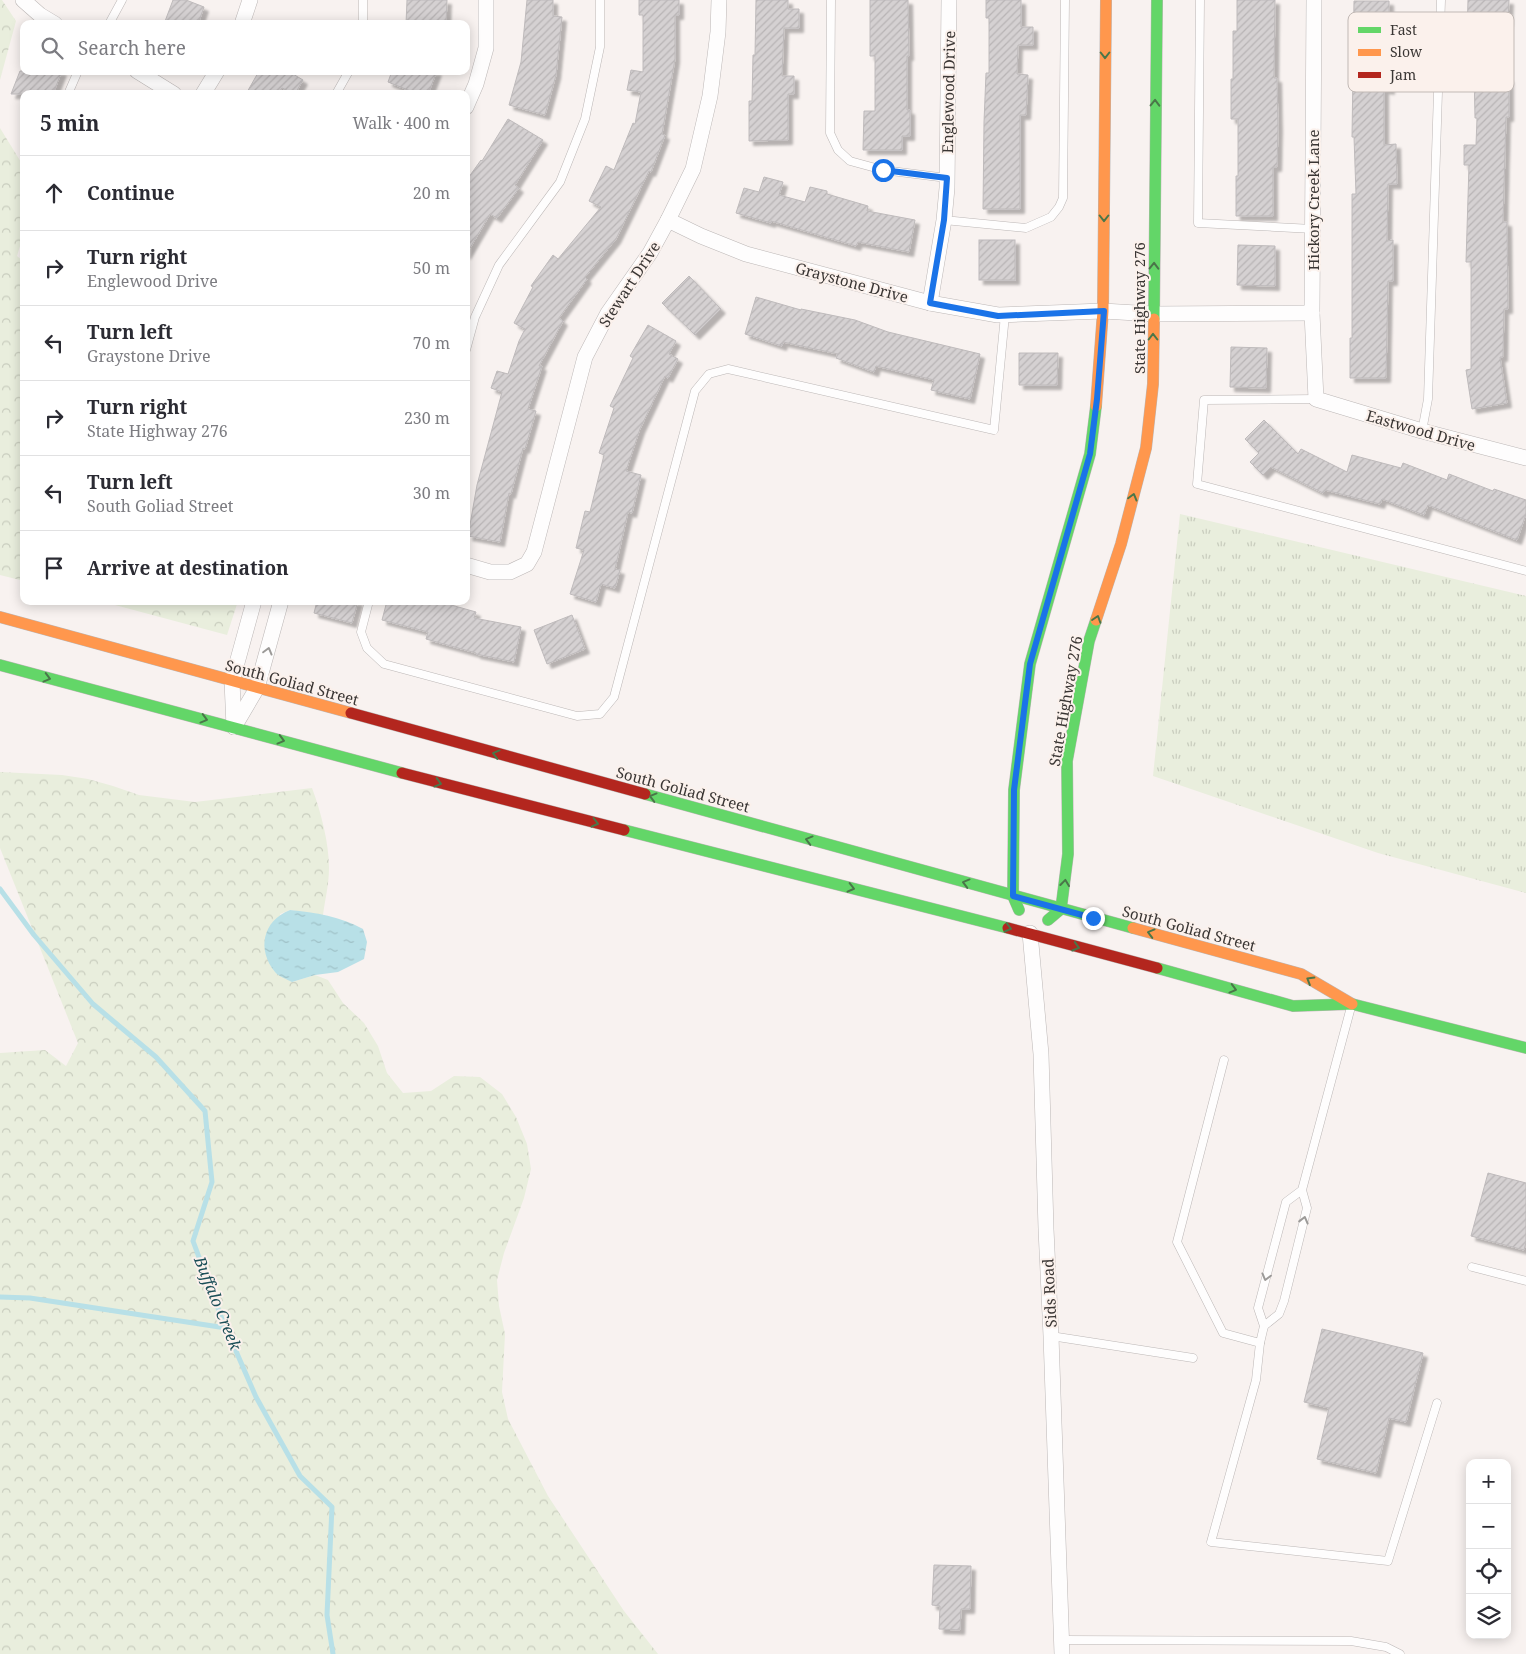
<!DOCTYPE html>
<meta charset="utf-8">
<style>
:root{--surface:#fff;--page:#f7f7f7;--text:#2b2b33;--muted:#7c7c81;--line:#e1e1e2}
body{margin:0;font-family:"Noto Serif",serif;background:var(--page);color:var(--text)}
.controls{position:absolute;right:15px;bottom:15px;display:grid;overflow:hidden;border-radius:10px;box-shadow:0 2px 12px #0003}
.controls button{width:45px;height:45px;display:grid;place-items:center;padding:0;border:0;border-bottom:1px solid var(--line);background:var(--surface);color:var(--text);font:25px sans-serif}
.stop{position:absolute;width:15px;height:15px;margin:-11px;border:4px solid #1a73e8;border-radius:50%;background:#fff}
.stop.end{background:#1a73e8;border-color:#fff;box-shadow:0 1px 5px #0008}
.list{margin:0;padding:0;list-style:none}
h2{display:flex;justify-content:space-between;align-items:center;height:65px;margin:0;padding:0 20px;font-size:21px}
h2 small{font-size:16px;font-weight:400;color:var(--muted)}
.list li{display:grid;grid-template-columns:32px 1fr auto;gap:15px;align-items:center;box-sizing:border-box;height:75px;padding:0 20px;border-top:1px solid var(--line)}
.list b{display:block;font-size:19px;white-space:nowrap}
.list p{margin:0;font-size:16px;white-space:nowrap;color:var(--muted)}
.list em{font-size:16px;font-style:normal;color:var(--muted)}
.icon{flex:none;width:28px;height:28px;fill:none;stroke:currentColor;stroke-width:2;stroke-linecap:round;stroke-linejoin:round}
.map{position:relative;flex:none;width:1526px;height:1654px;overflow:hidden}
.search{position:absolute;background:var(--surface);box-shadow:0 2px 12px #0003;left:20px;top:20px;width:450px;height:55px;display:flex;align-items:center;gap:12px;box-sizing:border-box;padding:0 18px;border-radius:10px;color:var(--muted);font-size:19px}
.panel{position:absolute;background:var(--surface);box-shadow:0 2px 12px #0003;left:20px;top:90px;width:450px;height:515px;border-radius:10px}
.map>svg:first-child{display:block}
.grass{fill:url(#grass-tufts)}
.forest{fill:url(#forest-crowns)}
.water{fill:url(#water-ripples)}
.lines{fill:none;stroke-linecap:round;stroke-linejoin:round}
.stream{stroke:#b8e0e7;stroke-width:5}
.building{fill:url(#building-hatch);stroke:#bebabb;filter:url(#shadow)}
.lane-casing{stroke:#bcb7b6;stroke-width:9}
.street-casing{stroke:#bcb7b6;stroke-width:16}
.fast-casing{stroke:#bcb7b6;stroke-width:12}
.slow-casing{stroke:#bcb7b6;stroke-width:12}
.jam-casing{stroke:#bcb7b6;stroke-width:12}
.lane{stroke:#fefdfd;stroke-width:8}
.street{stroke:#fefdfd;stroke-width:15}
.fast{stroke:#63d668;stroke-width:11}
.slow{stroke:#ff974d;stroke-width:11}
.jam{stroke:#b3261e;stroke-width:11}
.oneway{stroke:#4a7649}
.oneway2{stroke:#9c9a98}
.route{stroke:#1a73e8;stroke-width:6}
.labels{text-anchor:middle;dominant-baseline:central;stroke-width:4;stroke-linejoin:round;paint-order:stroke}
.street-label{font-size:15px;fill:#3a3634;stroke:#fbf1ec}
.water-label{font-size:16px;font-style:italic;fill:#1c4f58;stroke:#fbf1ec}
.key{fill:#fbf1ec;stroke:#c1b9b5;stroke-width:1}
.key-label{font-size:14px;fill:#3a3634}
</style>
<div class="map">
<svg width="1526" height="1654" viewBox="0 0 1526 1654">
<defs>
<pattern id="grass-tufts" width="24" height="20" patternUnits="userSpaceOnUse" patternTransform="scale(1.25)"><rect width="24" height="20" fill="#e9eedd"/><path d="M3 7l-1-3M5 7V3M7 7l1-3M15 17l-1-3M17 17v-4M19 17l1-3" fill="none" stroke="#c9cdbe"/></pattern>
<pattern id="forest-crowns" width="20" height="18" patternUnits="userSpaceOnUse" patternTransform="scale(1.25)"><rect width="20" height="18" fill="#e9eedd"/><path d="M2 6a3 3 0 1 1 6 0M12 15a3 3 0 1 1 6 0" fill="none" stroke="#c9cdbe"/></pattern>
<pattern id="water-ripples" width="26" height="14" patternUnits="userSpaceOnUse" patternTransform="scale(1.25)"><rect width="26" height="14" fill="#b8e0e7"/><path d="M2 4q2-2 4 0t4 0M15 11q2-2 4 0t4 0" fill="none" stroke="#9fc1c7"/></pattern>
<pattern id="building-hatch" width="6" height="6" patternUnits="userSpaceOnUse" patternTransform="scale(1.25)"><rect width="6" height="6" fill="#d5d1d2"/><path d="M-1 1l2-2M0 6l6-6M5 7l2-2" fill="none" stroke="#b8b4b5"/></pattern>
<filter id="shadow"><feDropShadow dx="4.5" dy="4.5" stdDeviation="1" flood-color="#0004"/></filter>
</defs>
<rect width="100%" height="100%" fill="#f8f2f0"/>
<path class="grass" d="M1180,514L1526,596V893L1378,853L1153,776Z"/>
<g class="forest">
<path d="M0,0H2L16,21L0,80Z"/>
<path d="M0,128L24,167V233L17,256L24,262V581L0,575Z"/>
<path d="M100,601H238L227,635Z"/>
<path d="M0,772L62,775L88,779L113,786L139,795L195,802L312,788C321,812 329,843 329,868C329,884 325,900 323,915L290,910L280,914L292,982L315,975L328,980L343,1003L364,1023L378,1046L387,1073L403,1093L431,1091L454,1076L480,1077L502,1094L516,1117L527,1144L531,1169L524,1198L504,1253L497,1280L499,1306L505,1334L502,1392L508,1419L548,1496L624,1611L658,1654H0V1053L45,1050L66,1066L78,1043L0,848Z"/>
</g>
<path class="water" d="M290,910C315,912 341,917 363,929L367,942L364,959L338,972L315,975L292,982C287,979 279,977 275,972C257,950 262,921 290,910Z"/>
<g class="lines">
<g class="stream">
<path d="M0,889L34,935L93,1004L156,1057L205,1111L212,1182L193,1241L222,1319L256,1397L300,1476L332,1507L327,1615L333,1654"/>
<path d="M0,1297L30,1298L226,1328"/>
</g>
</g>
<g class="building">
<path d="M173,0H186L204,7L198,24H164Z"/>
<path d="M407,0H447L446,24H406Z"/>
<path d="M527,0H553V16L562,17L556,75L545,115L509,105L521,62Z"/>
<path d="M639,0H679V15H675V59L662,134L665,135L651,172L649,171L616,239L585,277L587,279L559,318L563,321L539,366H542L528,409L536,411L525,449L523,448L511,494L509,493L500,542L468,536L477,485L502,392L491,388L497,371L508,374L519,341L525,329L514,323L533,287L531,286L553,255L558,259L601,207L589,201L606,166L614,170L633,123L635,124L641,92L627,90L631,70L643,72V15H639Z"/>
<path d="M756,0H788V9H799V28H784L782,76H794V94H788V140L749,141V101H752L753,55H755Z"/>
<path d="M870,0H908L909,56H907V110H910V136H902V150H863L864,111H875V56H870Z"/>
<path d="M986,0H1021V27H1033V45H1018L1017,74L1028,75L1026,115H1020V209H983L984,122L986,73H989V18H986Z"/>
<path d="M1237,0H1275L1274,78H1277L1278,128L1277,167H1273V216H1236V176H1238V119H1231V79H1233V31H1237Z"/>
<path d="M1468,0H1509L1508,22H1506V78H1509V117H1506L1503,222H1507L1508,309H1504L1503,357H1500L1507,403L1472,409L1466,370L1471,369V262H1466L1469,165H1464V145H1476L1477,118H1475L1474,71H1466Z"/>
<path d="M1354,1H1389L1390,90L1384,89V145L1396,144L1397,184H1388L1387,241L1393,240V281H1388L1386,378H1350V338H1352V194H1356L1354,137H1352Z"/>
<path d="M20,71H62L53,94H11Z"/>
<path d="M259,71H288L303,80L295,94L282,88L278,94H246Z"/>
<path d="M392,71H437L428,94H418L388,82Z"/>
<path d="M508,119L543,140L515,185L519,188L497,218L490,214L466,255V181L481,160L482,161Z"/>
<path d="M764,177L783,182L779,195L805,202L810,187L827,191V194L868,206L867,211L915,220L909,252L858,242L856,246L771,221V223L736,213L744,188L759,192Z"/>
<rect x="979" y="240" width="36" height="40"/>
<path d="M1238,245L1275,246V286L1237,285Z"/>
<path d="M689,276L721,309L695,335L662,303Z"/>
<path d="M756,297L801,310V309L855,320L888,332L980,354L970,399L931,390L934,380L876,366L874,372L836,358L838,354L783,342L782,346L745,334Z"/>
<path d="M648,325L676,341L669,354L678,359L668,378L665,376L640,429L626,471L641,475L632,513L628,512L615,569L620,570L615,588L601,584L596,602L570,594L584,550L576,548L585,511L590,512L604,455L599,453L614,408L610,406L633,358L630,356Z"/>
<path d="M1231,347L1267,348L1266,388L1230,387Z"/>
<path d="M1019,353H1058L1057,385H1019Z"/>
<path d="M1264,420L1298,454L1301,449L1347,472L1352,455L1401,468L1403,463L1447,480L1449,474L1493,491L1494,489L1526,500V514L1517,540L1428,505L1424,515L1382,499L1380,504L1325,490L1323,493L1271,467L1263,475L1250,462L1259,453L1245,439Z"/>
<path d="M317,601H358L352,623L314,613Z"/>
<path d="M387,601H437L476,612L474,618L521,627L514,662L476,654V653L426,639L428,632L382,620Z"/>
<path d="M572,615L585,649L547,664L534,630Z"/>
<path d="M1488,1173L1526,1183V1242L1524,1250L1471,1236Z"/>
<path d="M1322,1329L1423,1353L1406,1422L1389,1418L1376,1473L1317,1459L1329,1408L1304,1402Z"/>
<path d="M934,1565L971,1566L970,1609H961L960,1630L939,1629L940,1606L932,1605Z"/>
</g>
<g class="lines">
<defs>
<g id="lane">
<path d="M831,0L830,133L838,150L850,161L883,170L947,178"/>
<path d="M1200,0L1198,223L1313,229"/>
<path d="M109,24L122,0"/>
<path d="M363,24V0"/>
<path d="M68,94L78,71"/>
<path d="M336,94L349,71"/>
<path d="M944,220L1026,228L1051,217L1059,207L1063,198L1065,0"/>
<path d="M466,350L475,317L499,265L560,182L585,119L600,47V0"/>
<path d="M1316,399L1204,400L1197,484L1526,571"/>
<path d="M1422,431L1428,399L1441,0"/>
<path d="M369,601L361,632L367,648L384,664L577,716L600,714L614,697L695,391L709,374L728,369L994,430L1005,315"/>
<path d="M1224,1060L1177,1242L1223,1333L1260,1343L1264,1326"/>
<path d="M1302,1190L1286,1202L1258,1308L1264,1326L1279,1314L1284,1301L1307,1208L1302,1190L1351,1007"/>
<path d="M1472,1267L1526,1281"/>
<path d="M1051,1336L1193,1358"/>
<path d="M1260,1343L1256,1380L1211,1542L1388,1561L1437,1403"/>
<path d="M1062,1640L1351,1641L1386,1647L1400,1654"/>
</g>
<g id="street">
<path d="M23,0L40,15L55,24"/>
<path d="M1314,0L1312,313L1316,399L1422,431L1526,458"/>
<path d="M242,24L250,0"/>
<path d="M137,71L174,94"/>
<path d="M203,94L217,71"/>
<path d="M466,107L476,84L486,48V0"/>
<path d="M668,220L701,236L746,254L930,303L998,315L1103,311L1153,314L1312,313"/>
<path d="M930,303L944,220L947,188L949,0"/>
<path d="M466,565L490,572H510L527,564L534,552L585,357L608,313L650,253L668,220L693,169L710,96L718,32L719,0"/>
<path d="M234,727L257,688L281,601"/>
<path d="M234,727L232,681L254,601"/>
<path d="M1030,933L1041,1054L1046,1229L1051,1336L1062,1654"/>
</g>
<g id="fast">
<path d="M1154,319L1157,0"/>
<path d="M0,665L402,773"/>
<path d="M645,794L1133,928"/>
<path d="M624,830L1008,928"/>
<path d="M1019,910L1013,896L1014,790L1030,664L1090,454L1096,406"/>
<path d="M1048,920L1061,909L1068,854L1067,761L1089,641L1096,620"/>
<path d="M1157,968L1293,1006L1352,1004L1526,1048"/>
</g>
<g id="slow">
<path d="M1096,406L1103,311L1106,0"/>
<path d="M0,617L351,713"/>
<path d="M1096,620L1121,544L1146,448L1153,384L1154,319"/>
<path d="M1133,928L1301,974L1352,1004"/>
</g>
<g id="jam">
<path d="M351,713L645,794"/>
<path d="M402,773L624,830"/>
<path d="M1008,928L1157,968"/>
</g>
</defs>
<use href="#lane" class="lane-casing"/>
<use href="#street" class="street-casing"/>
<use href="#fast" class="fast-casing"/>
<use href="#slow" class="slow-casing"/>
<use href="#jam" class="jam-casing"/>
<use href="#lane" class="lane"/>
<use href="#street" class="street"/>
<use href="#fast" class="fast"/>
<use href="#slow" class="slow"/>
<use href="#jam" class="jam"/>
</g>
<defs><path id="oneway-chevron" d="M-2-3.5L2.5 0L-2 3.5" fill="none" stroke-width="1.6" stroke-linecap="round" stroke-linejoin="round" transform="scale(1.25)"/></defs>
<g class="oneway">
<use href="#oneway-chevron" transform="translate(1105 55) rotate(90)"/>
<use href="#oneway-chevron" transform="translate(1155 103) rotate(-89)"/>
<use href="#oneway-chevron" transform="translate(1104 218) rotate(90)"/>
<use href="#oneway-chevron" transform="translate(1154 266) rotate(-89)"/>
<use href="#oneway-chevron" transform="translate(1153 337) rotate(-90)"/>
<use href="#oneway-chevron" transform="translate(1133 497) rotate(-75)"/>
<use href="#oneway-chevron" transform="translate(1097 619) rotate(-72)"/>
<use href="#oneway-chevron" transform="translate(47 678) rotate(15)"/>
<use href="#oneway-chevron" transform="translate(204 719) rotate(15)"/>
<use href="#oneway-chevron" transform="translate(281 740) rotate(15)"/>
<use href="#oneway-chevron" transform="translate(496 754) rotate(-165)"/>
<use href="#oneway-chevron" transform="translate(438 783) rotate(15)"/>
<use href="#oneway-chevron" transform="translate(653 797) rotate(-165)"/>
<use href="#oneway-chevron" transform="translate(595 823) rotate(14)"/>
<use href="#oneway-chevron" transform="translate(809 840) rotate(-165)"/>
<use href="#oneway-chevron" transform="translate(966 883) rotate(-165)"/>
<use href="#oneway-chevron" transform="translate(1065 883) rotate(-83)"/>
<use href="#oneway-chevron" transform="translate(851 888) rotate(14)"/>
<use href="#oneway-chevron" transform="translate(1008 928) rotate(14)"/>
<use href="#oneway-chevron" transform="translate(1151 933) rotate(-165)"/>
<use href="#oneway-chevron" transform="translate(1076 947) rotate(16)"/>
<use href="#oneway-chevron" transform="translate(1310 980) rotate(-149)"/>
<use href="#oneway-chevron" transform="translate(1233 989) rotate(15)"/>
</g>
<g class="oneway2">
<use href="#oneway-chevron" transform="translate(268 651) rotate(-75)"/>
<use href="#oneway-chevron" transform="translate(1304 1220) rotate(-76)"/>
<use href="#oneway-chevron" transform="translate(1266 1277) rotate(105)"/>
</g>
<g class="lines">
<path class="route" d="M883,170L947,178L944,220L930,303L998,316L1104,311L1097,399L1090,454L1030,664L1014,790L1013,896L1093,918"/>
</g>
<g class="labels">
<g class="street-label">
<text transform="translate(948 92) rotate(-89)">Englewood Drive</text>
<text transform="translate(1313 200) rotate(-90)">Hickory Creek Lane</text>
<text transform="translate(852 282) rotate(15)">Graystone Drive</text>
<text transform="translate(629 284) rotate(-57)">Stewart Drive</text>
<text transform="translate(1139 308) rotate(-90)">State Highway 276</text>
<text transform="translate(1421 430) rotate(16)">Eastwood Drive</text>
<text transform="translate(292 682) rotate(15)">South Goliad Street</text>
<text transform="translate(1065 701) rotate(-80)">State Highway 276</text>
<text transform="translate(683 789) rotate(15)">South Goliad Street</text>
<text transform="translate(1189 928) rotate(15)">South Goliad Street</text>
<text transform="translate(1049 1293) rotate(-93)">Sids Road</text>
</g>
<g class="water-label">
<text transform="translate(218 1303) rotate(68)">Buffalo Creek</text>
</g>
</g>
<rect x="1348" y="12" width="166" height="80" rx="8" class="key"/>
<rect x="1358" y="27" width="23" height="6" fill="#63d668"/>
<rect x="1358" y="49" width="23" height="7" fill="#ff974d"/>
<rect x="1358" y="72" width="23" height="6" fill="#b3261e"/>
<g class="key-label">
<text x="1390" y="35">Fast</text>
<text x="1390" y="57">Slow</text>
<text x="1390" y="80">Jam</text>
</g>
</svg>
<div class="controls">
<button>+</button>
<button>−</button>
<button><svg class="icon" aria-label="locate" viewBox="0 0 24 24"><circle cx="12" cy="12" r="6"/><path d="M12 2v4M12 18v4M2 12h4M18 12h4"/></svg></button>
<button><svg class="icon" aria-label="layers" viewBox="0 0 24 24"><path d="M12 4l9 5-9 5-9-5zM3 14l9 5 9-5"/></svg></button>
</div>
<div class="stop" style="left:883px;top:170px"></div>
<div class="stop end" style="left:1093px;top:918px"></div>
<div class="search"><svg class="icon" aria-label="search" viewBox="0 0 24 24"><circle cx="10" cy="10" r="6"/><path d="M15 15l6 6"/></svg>Search here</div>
<section class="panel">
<h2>5 min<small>Walk · 400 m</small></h2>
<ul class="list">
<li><svg class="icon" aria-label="ahead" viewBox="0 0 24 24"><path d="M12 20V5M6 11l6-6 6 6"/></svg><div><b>Continue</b></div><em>20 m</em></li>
<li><svg class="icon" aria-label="right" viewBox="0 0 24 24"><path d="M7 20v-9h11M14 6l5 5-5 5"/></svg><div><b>Turn right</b><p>Englewood Drive</p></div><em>50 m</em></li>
<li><svg class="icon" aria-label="left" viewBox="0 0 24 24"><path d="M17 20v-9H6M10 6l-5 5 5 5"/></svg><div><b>Turn left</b><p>Graystone Drive</p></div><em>70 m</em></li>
<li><svg class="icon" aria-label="right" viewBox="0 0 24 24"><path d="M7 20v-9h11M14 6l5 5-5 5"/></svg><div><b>Turn right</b><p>State Highway 276</p></div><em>230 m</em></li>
<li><svg class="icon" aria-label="left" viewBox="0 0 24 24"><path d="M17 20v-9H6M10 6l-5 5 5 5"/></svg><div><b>Turn left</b><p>South Goliad Street</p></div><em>30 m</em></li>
<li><svg class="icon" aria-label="arrive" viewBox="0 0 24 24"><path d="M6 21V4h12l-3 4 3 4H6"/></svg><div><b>Arrive at destination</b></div></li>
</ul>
</section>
</div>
